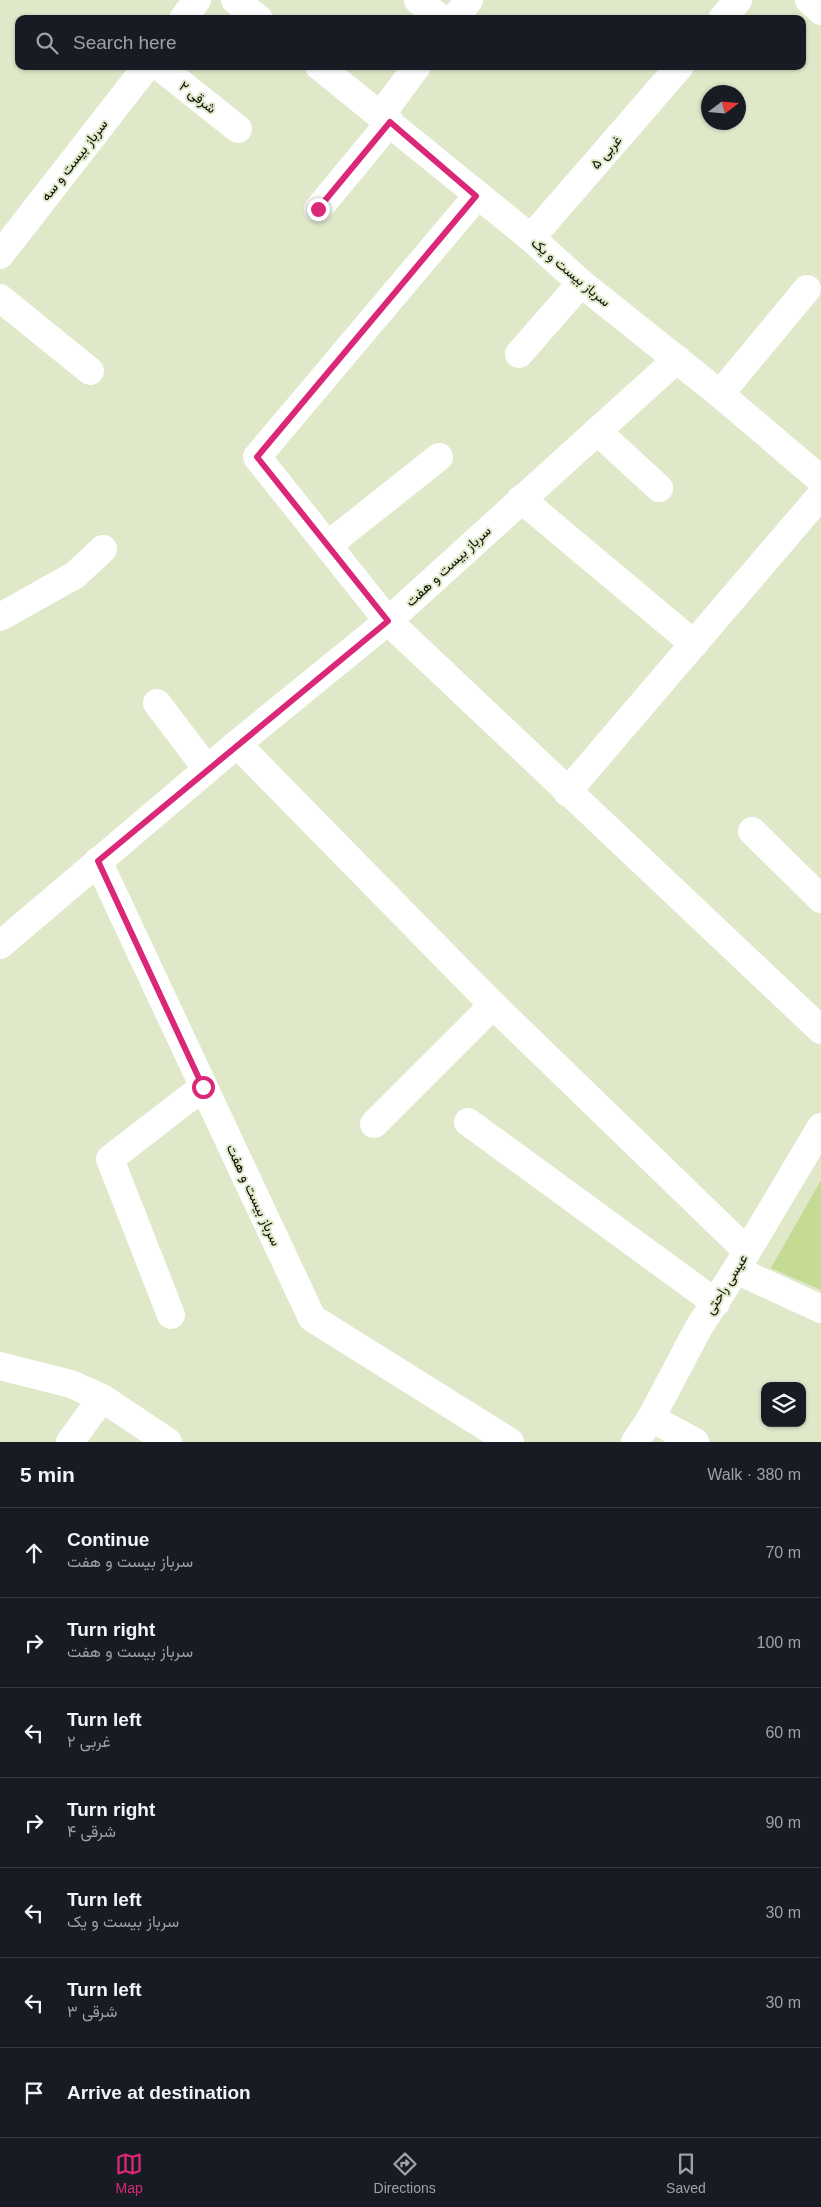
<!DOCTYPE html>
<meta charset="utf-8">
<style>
:root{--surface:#171b24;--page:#242831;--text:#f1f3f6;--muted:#9ea1a6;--line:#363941;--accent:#db2777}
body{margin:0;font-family:Arial,Vazirmatn,sans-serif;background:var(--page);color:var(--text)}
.controls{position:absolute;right:15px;bottom:15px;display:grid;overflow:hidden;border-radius:10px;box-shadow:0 1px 4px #0004}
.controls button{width:45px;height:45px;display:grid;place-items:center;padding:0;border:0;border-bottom:1px solid var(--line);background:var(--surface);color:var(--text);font:25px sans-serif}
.compass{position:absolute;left:701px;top:85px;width:45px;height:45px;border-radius:50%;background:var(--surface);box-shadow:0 1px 4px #0004;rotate:74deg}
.stop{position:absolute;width:15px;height:15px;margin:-11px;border:4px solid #db2777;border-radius:50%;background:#fff}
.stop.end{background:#db2777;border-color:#fff;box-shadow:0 1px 5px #0008}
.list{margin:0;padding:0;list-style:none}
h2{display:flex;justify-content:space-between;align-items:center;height:65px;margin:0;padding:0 20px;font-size:21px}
h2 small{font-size:16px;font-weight:400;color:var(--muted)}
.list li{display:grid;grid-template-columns:32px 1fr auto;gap:15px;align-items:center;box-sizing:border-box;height:90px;padding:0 20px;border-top:1px solid var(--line)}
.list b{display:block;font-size:19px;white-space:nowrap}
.list p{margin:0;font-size:16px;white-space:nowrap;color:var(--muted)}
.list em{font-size:16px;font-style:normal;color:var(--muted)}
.icon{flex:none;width:28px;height:28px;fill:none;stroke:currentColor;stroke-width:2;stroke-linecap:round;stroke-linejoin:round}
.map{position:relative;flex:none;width:821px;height:1442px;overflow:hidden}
.search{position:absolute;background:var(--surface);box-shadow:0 1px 4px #0004;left:15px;right:15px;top:15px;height:55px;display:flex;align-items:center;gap:12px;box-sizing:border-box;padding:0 18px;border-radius:10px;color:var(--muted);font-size:19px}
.sheet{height:695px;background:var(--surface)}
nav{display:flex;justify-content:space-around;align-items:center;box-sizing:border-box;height:70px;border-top:1px solid var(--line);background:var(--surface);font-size:14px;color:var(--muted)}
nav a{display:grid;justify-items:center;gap:2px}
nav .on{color:var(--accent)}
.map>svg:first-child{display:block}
.green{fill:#c5da93}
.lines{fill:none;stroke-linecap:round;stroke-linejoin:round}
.minor{stroke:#fff;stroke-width:28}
.route{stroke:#db2777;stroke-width:6}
.labels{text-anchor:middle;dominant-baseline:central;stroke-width:4;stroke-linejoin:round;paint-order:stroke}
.street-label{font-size:14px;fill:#0b0e05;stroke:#dfe9c9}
</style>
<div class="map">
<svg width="821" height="1442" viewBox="0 0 821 1442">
<rect width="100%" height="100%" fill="#dfe9c9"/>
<path class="green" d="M821,1180V1290L771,1268Z"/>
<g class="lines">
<g class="minor">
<path d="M235,0L259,19"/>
<path d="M418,0L441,19"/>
<path d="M809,0L821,11"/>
<path d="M183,19L197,0"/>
<path d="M454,19L469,0"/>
<path d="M722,19L738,0"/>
<path d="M159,66L238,129"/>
<path d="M319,66L531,238L581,283L720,394L821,480"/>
<path d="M381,115L417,66"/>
<path d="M477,196L257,457L388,621L821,1030"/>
<path d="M318,209L390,122"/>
<path d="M531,238L680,66"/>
<path d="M0,255L147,66"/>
<path d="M0,298L90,371"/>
<path d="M519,354L581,283"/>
<path d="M720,394L807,289"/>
<path d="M597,431L659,488"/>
<path d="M521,499L694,644"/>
<path d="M328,545L439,457"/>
<path d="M0,617L75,575L103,549"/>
<path d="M157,703L207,769"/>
<path d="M237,744L493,1005L747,1251"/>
<path d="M567,792L821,495"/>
<path d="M752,831L821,899"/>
<path d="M98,861L312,1318L510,1442"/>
<path d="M0,945L237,744L388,621L677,359"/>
<path d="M468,1122L716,1303"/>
<path d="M374,1124L493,1005"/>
<path d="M736,1270L821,1309"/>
<path d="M171,1315L110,1159L203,1087"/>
<path d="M0,1366L71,1384L102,1398L168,1442"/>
<path d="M651,1418L695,1442"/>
<path d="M70,1442L102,1398"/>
<path d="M635,1442L651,1418L699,1327L736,1270L821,1127"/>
</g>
</g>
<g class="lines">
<path class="route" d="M203,1087L98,861L388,621L257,457L476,196L390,122L318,209"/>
</g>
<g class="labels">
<g class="street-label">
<text transform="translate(198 97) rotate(38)">شرقی ۲</text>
<text transform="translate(606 152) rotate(-49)">غربی ۵</text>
<text transform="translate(74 160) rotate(-52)">سرباز بیست و سه</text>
<text transform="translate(571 272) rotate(40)">سرباز بیست و یک</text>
<text transform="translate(448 566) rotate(-43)">سرباز بیست و هفت</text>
<text transform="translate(254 1195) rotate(65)">سرباز بیست و هفت</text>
<text transform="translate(726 1284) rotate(-58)">عیسی راحتی</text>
</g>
</g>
</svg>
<div class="controls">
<button><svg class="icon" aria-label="layers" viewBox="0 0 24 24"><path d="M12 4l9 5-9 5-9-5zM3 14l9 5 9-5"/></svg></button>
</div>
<svg class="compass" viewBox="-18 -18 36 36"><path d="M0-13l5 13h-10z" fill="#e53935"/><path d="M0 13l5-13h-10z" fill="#9ea1a6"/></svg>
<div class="stop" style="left:203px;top:1087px"></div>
<div class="stop end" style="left:318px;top:209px"></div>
<div class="search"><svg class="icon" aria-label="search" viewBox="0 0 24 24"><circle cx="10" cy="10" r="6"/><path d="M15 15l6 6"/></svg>Search here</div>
</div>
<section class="sheet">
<h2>5 min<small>Walk · 380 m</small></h2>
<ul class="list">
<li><svg class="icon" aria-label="ahead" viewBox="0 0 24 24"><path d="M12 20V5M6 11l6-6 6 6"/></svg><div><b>Continue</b><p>سرباز بیست و هفت</p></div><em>70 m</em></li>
<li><svg class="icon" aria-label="right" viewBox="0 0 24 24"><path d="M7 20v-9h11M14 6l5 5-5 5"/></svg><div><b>Turn right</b><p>سرباز بیست و هفت</p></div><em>100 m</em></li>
<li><svg class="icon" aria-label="left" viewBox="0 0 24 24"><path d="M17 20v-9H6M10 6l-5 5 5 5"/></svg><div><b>Turn left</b><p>غربی ۲</p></div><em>60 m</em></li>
<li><svg class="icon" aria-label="right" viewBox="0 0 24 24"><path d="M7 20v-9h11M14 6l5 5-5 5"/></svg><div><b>Turn right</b><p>شرقی ۴</p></div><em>90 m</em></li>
<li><svg class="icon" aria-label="left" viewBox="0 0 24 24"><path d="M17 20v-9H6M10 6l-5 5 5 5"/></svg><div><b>Turn left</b><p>سرباز بیست و یک</p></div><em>30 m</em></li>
<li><svg class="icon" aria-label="left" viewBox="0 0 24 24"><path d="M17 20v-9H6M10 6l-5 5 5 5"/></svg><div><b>Turn left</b><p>شرقی ۳</p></div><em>30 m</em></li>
<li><svg class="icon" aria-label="arrive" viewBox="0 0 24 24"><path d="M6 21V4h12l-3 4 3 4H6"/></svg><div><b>Arrive at destination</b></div></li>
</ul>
</section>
<nav>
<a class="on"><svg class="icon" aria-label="map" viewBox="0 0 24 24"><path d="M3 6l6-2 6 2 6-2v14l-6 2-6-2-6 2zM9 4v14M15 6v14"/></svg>Map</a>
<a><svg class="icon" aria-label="directions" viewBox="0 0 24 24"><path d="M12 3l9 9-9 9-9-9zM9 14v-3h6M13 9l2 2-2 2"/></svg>Directions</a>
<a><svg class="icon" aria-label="saved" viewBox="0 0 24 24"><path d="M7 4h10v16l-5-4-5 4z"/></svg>Saved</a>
</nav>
